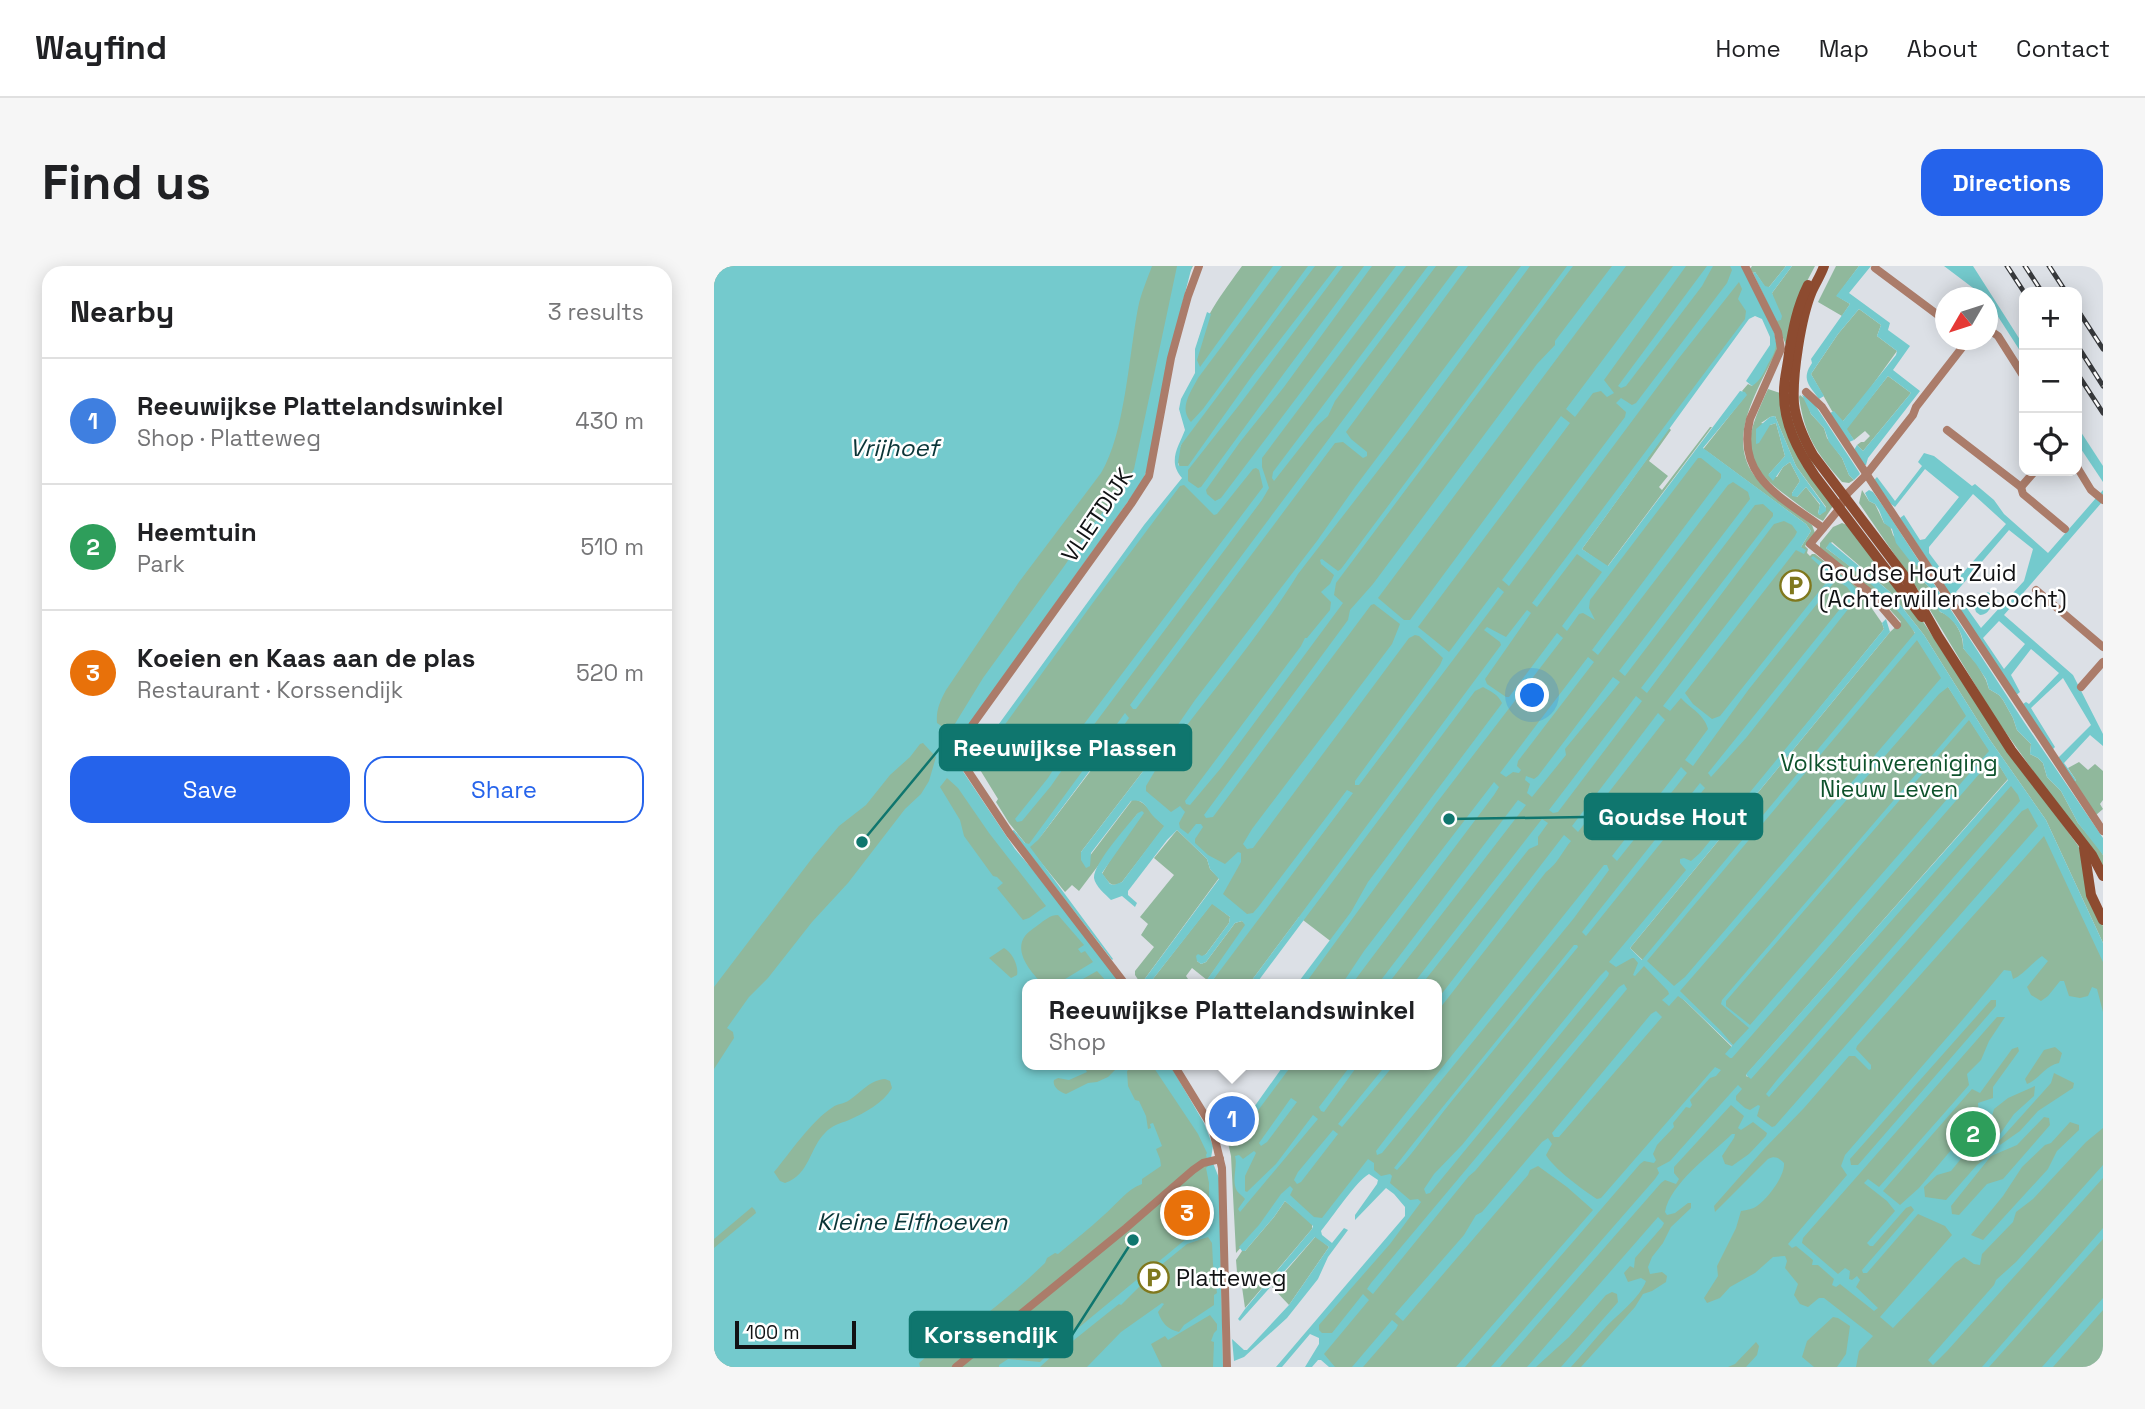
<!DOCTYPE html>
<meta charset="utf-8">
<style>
:root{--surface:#fff;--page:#f6f6f6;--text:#202124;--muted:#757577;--line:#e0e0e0;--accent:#2563eb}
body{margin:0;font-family:"Space Grotesk",sans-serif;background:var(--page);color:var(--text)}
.controls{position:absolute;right:21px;top:21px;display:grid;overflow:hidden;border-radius:14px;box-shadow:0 4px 18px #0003}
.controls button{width:63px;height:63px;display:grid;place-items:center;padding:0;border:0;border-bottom:2px solid var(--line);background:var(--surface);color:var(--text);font:35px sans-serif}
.compass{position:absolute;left:1221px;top:21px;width:63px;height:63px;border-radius:50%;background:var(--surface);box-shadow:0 4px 18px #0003;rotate:231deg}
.scale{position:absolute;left:21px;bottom:18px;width:121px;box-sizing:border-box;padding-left:7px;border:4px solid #111214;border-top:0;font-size:19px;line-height:24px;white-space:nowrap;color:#111214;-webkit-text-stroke:5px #fff;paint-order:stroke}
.you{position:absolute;left:819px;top:430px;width:24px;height:24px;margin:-18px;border:5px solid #fff;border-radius:50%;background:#1a73e8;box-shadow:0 0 0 10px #1a73e833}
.badge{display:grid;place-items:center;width:46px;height:46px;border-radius:50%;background:var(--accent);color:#fff;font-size:23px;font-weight:700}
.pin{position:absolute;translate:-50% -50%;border:4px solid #fff;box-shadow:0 2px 7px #0006}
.popup{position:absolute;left:308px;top:713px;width:420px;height:91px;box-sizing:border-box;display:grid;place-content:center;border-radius:14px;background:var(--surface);filter:drop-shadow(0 2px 5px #0005);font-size:23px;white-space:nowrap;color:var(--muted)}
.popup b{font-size:26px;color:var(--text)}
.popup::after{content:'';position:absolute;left:50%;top:100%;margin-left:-14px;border:14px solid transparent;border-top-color:var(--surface)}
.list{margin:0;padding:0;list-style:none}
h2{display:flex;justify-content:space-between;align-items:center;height:91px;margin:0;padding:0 28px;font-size:30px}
h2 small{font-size:23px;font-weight:400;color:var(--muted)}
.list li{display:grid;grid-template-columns:46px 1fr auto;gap:21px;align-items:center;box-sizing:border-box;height:126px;padding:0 28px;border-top:2px solid var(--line)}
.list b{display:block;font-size:26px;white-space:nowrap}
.list p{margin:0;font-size:23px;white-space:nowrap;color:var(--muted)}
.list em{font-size:23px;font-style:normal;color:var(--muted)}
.actions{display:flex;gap:14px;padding:21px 28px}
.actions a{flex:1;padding:16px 0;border:2px solid var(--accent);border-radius:21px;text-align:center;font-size:24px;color:var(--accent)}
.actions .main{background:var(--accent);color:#fff}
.icon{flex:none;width:38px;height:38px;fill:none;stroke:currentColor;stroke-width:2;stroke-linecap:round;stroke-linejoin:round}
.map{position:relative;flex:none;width:1389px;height:1101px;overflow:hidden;border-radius:21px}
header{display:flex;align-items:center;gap:42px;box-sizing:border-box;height:98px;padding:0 35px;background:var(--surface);border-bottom:2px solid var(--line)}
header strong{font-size:33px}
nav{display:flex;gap:38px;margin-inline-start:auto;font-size:24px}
.intro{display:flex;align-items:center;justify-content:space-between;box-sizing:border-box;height:168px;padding:0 42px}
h1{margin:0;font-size:49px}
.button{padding:18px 32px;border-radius:21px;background:var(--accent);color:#fff;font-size:24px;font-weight:700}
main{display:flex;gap:42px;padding:0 42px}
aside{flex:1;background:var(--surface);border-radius:21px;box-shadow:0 4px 18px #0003}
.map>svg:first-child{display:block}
.green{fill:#90b89c;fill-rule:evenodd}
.water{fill:#74cacd;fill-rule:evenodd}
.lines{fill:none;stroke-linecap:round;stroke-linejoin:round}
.minor{stroke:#ab7c6a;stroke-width:8}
.secondary{stroke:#8d4b30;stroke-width:10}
.rail-casing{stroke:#37393c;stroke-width:5}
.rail{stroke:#fff;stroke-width:2.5;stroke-dasharray:8;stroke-linecap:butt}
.labels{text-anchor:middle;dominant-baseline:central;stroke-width:5;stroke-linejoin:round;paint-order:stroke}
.street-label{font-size:23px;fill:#111214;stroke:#fff}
.poi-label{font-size:23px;fill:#111214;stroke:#fff;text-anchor:start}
.park-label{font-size:23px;fill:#0e522c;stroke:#fff}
.water-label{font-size:24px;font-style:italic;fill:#0a3537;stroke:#fff}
.leader{fill:none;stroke:#0f766e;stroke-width:2.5}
.callout-dot{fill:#0f766e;stroke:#fff;stroke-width:2.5}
.callout{fill:#0f766e;stroke:#0f766e;stroke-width:2.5}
.callout-label{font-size:24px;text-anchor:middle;font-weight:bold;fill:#fff}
</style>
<header>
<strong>Wayfind</strong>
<nav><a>Home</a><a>Map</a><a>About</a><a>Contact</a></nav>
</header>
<div class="intro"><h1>Find us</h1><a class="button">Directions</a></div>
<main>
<aside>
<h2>Nearby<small>3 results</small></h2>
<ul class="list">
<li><span class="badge" style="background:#3f7fe0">1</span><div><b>Reeuwijkse Plattelandswinkel</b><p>Shop · Platteweg</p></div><em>430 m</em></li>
<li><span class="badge" style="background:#2e9e5b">2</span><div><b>Heemtuin</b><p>Park</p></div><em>510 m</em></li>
<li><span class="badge" style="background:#e8710a">3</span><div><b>Koeien en Kaas aan de plas</b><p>Restaurant · Korssendijk</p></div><em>520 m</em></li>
</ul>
<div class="actions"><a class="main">Save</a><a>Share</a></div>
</aside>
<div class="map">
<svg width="1389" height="1101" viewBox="0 0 1389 1101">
<rect width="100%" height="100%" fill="#dce0e6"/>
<g class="green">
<path d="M0,0H479L463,31L422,210L233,485L247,514L401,718H313V799H446L494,879L504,996L506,1101H0Z"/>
<path d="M528,0H1028L1043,38L864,283L893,305L1032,129L1028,125L1034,118L1038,120L1062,74L1065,77L1062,86C1045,122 1012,171 1040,209C1054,229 1079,244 1098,259L1101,267L1091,280L1094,283L1093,287L1096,290L1098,288H1101L1143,321L1168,357L1170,363L911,681L971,735L1021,784H1024L916,682L1176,366L1187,356L1160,326L1106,282V277L1119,261L1128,257L1133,259L1208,354L1277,460L1365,581L1368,591L1374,628L1389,660V677L1332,554L1276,474L1210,369L1176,326L1118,276L1112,282C1138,302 1194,341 1203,373L1294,513L1032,809L1033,811L1299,513L1349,595L1389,682V1101H617L603,1088L612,1076L597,1063L700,943L653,902L605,960L572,930L522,987L517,890L514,877L519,874L574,799H723V718H587L619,677L585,651L535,718H496L536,658L504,627L513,611L424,525L435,504L399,469L324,574L400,474L430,504L367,586L375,591L419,533C433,535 439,551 451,560L408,616C397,623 395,616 388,608L424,547L365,625L358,619L351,626L295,557L282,536L284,533L260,494L470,213L462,191L474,162L467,141L484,106C473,70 509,27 528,0ZM990,183L1092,258L1097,265L1087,281L1086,260Z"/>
<path d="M1038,0H1072L1055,21H1051L1041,6L1039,7L1036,3Z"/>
<path d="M1078,0H1101L1091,19L1072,79L1062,55L1058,27Z"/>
<path d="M1122,0H1145L1123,30L1136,38L1128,50L1104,36Z"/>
<path d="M1145,43L1167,59L1163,70L1183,85L1152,128L1129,155H1127L1118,145L1097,108L1124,68Z"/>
<path d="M1174,110L1197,127L1149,185L1143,179L1147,176H1150L1156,170L1151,165L1140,174L1132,163Z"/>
<path d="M1054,123L1066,127L1119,240L1109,255C1097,249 1085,239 1073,230C1023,194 1031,173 1054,123ZM1061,150L1082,200L1112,241L1106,249L1104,247L1106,239L1092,221L1083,231L1078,227L1086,215L1076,196L1069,201L1063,211L1055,208L1071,190L1062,157L1056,159L1047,157L1056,151Z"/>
<path d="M1086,129L1092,134L1097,148L1110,162L1113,172L1128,192L1135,209L1140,214L1135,217L1128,216C1102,186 1091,171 1085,131Z"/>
<path d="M996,161H998L893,301L868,283L955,162L957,164L935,195L954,210L945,221L948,224Z"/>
<path d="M1148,224L1155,235L1161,238L1170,257L1176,260L1179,269L1201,298L1205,301L1208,314L1220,326L1226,346C1240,350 1250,369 1249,382L1263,398L1272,414L1275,423L1285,429L1289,434L1299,452L1303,464L1317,478L1316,488L1324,492L1329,497L1333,511L1347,525L1364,557L1385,582L1389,589V603L1280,450L1196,311L1145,237Z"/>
<path d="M1365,496L1374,504L1381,498L1389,505V534L1386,538L1389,543L1382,549L1359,518L1362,514L1354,502Z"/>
<path d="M463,564L493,593L496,603L505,612L427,718L421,709V705L440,681L427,669L434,658L426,651L460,609L440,592Z"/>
<path d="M498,637L516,651L515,657L492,688L483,695L487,698L492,696L521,657L528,655L531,657V662L493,714L478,702L472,710L474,713L470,718H435Z"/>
<path d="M571,935L598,957V963L531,1042L526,1007L523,1006L522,994L528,985H531L560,951Z"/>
<path d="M602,970L615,981L575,1039L558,1021Z"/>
</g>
<g class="water">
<path d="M0,0H438C433,14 427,27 424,42C415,88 411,168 387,207L305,316L232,424C226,435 222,444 223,457L232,463L239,461L269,412L351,299L378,259L410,221L420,203L462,5L463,0H478L458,78L433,204L428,216L248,468L240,482L246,501L301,583L338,626L405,715L403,718H395L383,705L360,718H343L379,696L371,685L367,687L364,683L370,679L344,649C336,649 331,654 324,659C320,662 314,666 311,670C299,686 318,708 329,718H313V748L311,752L313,759V799H369L373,806L355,814L344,812L340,814C338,821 346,826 352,828L374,817L383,816L394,811L406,799H420L413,805L414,820L421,834L425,835L432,850L434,863L437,862L436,858L439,857L448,880L442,883L446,893L447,900L428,913V918C412,924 403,938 390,949C375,963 359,975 344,988L341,987L333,992L331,997C296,1031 260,1058 221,1088L219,1085L205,1097L206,1101H0V982L42,947L41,944L38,941L0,973V803L20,772L19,766L13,762L35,731L54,712L98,656L134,617L191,543L207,528L215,515L222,491L209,477L206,478L196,491L176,509L152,539L125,560L99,591L0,721ZM233,512L244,522L275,567L332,640L315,652L309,654L283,622L289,617L283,611L279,610L250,570L246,554L226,521ZM290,682C298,686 305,700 303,709L297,712L275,692ZM171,813L176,815L178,822C168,838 152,846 135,854C125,858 118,859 111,867C95,883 96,908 71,917L66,915L60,906C77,886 96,856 119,841C123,838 129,838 134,835C147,827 155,814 171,813Z"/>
<path d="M559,0H568L484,112C477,126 465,141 476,155L477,156L489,143L594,0H601L467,179L464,197L465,200H474L538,110L623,0H629L526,138L474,204V215L484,222L487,221L571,106L650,0H658L570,121L526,176L492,224L493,228L501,235L507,232L682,0H692L548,192V201L555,222L548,234L373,468L337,520L308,555L303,556L301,553L334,512L358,474L549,221L545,204L542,202L539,203L503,248L500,249L470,219L466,220L378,338L266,493L263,488L430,259L468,212C453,195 465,180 471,164L465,143L467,133L481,107V83L493,46L497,48L483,94L486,101Z"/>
<path d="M714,0H722L621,135L614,150L603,160L560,215L558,212L559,206Z"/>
<path d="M744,0H754L632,166L637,173L653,186V190L649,192L629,176L621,177L422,443H419L416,439Z"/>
<path d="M807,0H816L693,167L584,308C547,368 500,423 458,479L452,476L481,434L603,275L641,221Z"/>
<path d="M853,0H859L622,317L620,329L629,337L507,502L476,539L472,538L471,535L587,380L591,372H593L616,344L617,336L607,326L616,318L620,309L607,298L606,294L608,293L624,305L627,303Z"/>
<path d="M898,0H912L664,332L690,354H696L847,150L856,157L704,361L735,386L784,321L790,326L645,519H641V515L726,399L729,392L705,370L701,369L695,372L539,582L533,583L529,578L538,563L678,378L686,358L660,338L657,339L499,551L492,552L490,549L634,354L636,344L659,318L823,98L841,79V75Z"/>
<path d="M959,0H972L890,114L900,127L893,131L887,125L879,127L861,151L852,143Z"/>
<path d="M993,0H999L988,20L912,120L907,122L904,120Z"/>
<path d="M1016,0H1028C1037,18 1062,59 1062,77C1062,85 1058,91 1054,98C1050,107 1046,115 1038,120L1032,115L1056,79V71L1048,53L1041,50L1035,53L868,283L894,300L1026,125L1031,126L1033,129L989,182L1092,258L1097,265L1087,281L1092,284L1090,288L1082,284L971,427L979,438L998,453L1006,450L1115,313V308L1097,292L1099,290L1136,316L1146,328L1143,334L1135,342L1032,472L997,511L994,507L1138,328L1133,321L1122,314L1035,423L979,500L971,494L994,463C990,448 977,443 967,432L956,445L949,440L1081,270L1083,266L1078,259L1070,255L1060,258L933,427L927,422L1059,250V247L1049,238L1041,239L911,410L905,405L1036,233L1034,226L1019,216L1014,219L884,389L878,384L1007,212V208L987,192H984L876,334L875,342L881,354L869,347L865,348L853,365L848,360L888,306L863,288L823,341L818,337L1031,53L1032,45L1024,33L1028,23L1025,16L965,92L795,320L788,314L911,151L912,146L902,137L907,132L918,139L922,137L1013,17L1018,4Z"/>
<path d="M1072,0H1078L1058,27L1068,50L1067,54L1062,55L1039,7L1041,6L1051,20L1055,21Z"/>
<path d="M1145,0H1157L1135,27L1176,57L1174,64L1196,80L1179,104L1206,125L1154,192L1152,199H1149L1140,184L1143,179L1149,185L1197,127L1174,110L1133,163L1140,174L1135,176L1116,147L1120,145L1129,155L1182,89L1183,85L1163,70L1167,59L1145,43L1124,68L1097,108L1110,130L1105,133C1095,119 1087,113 1098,97L1097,93L1136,38L1122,30Z"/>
<path d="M1230,0H1259L1310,80V91L1274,35V32L1271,31Z"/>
<path d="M1088,129L1093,131L1101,139L1145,206L1146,208L1140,214L1135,209L1128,192L1115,176L1110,162L1097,148Z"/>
<path d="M1061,150L1082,200L1112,242V245L1106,249L1104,248L1106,238L1092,221L1083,231L1078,230V227L1086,215L1076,196L1069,201L1059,215L1054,209L1071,190L1062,157L1056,159L1045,177L1042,178V163L1056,151Z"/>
<path d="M1363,160L1389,200V216L1363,177Z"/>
<path d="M1210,187L1220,190L1258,220L1261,218L1280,234L1290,248L1334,287L1389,224V235L1290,349L1359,409L1389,468V480L1376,469L1350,497L1362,514L1359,518L1344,492L1377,459L1349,412L1317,442L1341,481L1338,484L1309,438L1312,436L1315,438L1345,407L1317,383L1297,409L1306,426L1301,430L1245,343L1246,339L1250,338L1267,362L1310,315L1319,283L1295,264L1242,326L1245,331L1241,333C1236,331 1229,321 1228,315L1232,312L1240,317L1292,258L1259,228L1215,281V287L1227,303L1221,305L1186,252L1190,249L1206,274L1211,273L1245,231L1211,203L1181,241L1177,238L1160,214L1163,211L1181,235L1208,200L1204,196ZM1285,355L1311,378L1290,403L1269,372Z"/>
<path d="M1155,224L1159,226L1171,243L1310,456L1389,572V589L1364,557L1347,525L1333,511L1329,497L1324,492L1316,488L1317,478L1303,464L1299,452L1289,434L1285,429L1275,423L1272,413L1262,398L1249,382C1251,367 1238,351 1225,345L1220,326L1208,314L1205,301L1196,295L1182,277L1178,263L1170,257L1165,244L1161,238L1155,235L1151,227Z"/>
<path d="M1116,276L1176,326L1210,369L1276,474L1332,554L1389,677V696L1330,570L1143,780L1142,783L1157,799V803L1155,804L1141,790H1135L1090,842L1051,882L1000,940L1001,946L1054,893C1061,889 1065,892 1070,897C1071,910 1054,932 1043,940C1039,943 1033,944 1027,945L1022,962L1003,1000L1004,1010L990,1032L993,1037L1006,1032L1016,1021L1041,1007L1059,991L1071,990L1073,995L1071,1002L1084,1018L1080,1029L1086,1038L1094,1041L1105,1032H1110L1159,1070L1145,1085L1142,1101H1123L1132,1088L1136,1060L1124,1052L1119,1051L1093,1075L1088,1091L1100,1101H1032L1043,1089L1045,1080L1042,1076L1021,1098L1014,1101H867L921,1041L929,1028L938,1025L952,1016L953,1010L948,1006L936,1008L934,1001L938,991L949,977L957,961L977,942V937H974L961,947L953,949L951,946C956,917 999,887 1018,868H1021L1020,872L1008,890L1011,898L1018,900L1035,888L1052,870L1053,867L1039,856L1027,864L1024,862L1030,850L1017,839L960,901V907L965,913L962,918L951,914L947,917L786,1101H777L941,913L945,907L943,902L956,895L1024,819L1028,823L1022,830V834L1031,842L1036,844L1044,839L1046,840L1043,850L1058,861L1061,860L1324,560L1314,542L1308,545L1055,831L1052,828L1063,814L1306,535L1304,529L1297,520L1037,813L1032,809L1033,807L1294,514L1280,491L1018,792H1016L1011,788L1018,780L971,735L964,730L955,740L948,734L955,728L954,725L930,700L921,710L919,709L924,697L920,692H918L902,701L895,696L972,604L966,597V593L970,592L977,595L986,587L1170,363L1168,357L1172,353L1176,366L916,682L928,694L1201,367C1177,332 1145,307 1112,282ZM1203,374L1227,412L971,711L960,720L933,695ZM1234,421L1252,450L1008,734L1007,738L1035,762L1019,779L1007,765L966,725L1225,428ZM1255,454L1275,485L1036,759L1012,740V735Z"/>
<path d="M1274,326L1277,328C1278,338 1277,348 1266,349L1262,346L1259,336Z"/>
<path d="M813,344L817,347L771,413L773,418L792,431H795L843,367L849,372L721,539L591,718H583L637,646L654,616L786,440L788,437C784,428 776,425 769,421L761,425L542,718H535L787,379L786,376L770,364L773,361L792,371Z"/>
<path d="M874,391L880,396L804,495L803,500L807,504L805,507L799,506L792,511L786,507Z"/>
<path d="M899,411L906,416L851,483L852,489L818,531L813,527L816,518L811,514L812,510L820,513L824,510Z"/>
<path d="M922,430L928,435L844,546L839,547L835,544Z"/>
<path d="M411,447L415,452L406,465L408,469L434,495L438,494L447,484L451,488L432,520V525L457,546L466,540L471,546L465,557L466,562L474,568L482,558H487L489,561L481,573V577L494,589L511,598L524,586L527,587V596L509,628L533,648L539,647L545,640L633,524L639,527L496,718H490L531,659L528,655L521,657L492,696L487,698L483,695L482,690L484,688L488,690L492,688L515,657L516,651L498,638L435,718H427L505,613L496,603L493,593L463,564L453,574L414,625V629L423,637L421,641L408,630L397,634C392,629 381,620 380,612C379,598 414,559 424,547L428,545L430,547L388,607L396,618L400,619L408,616L450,560C447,557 444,555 441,552C432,543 431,532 417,535L377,587L376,600L372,602L367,594V586L430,504L400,475L395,479L324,574L316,581L399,693L398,694L298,565L300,564L311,577L315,578Z"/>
<path d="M944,447L951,454L864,566L858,560Z"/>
<path d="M967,501L973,507L903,595L898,590Z"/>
<path d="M780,516L785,521L780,529L647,706L638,718H628L650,685Z"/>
<path d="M986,517L991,522L872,670L868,666Z"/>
<path d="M804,534L812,539L674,718H664Z"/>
<path d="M828,553L834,557L824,571V579L815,583L708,718H699Z"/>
<path d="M850,569L857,575C848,586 844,597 832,606L723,746V734Z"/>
<path d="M890,599H893L895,604L860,652L668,887L663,889L662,885L675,868Z"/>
<path d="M860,679H863L864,681C821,733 779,785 737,836C718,859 703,883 683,904L680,902L702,874Z"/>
<path d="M1328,690L1334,695L1313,721L1317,729L1327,735L1334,730L1346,715H1350L1355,730L1366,732L1374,730L1378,721L1383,723L1389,746V862L1372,876L1319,933L1302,946L1299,956L1268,988L1266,999L1260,998L1250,991L1241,997L1179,1062L1166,1051L1238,969L1231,960L1204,948L1153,1007H1149L1148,1004L1200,944L1197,940L1192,942L1159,980H1156L1153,977L1181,945L1173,935L1150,917L1154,913L1165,921L1255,819L1253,808L1267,794L1275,775L1291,751H1283L1089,972L1088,977L1124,1008L1131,1002L1136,1005L1135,1013L1138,1014L1143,1010L1146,1014L1142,1021L1164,1042L1160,1045L1126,1018L1122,1021L1118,1019L1120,1013L1104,999H1098L1099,994L1082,980L1078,982L1074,978L1133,909L1127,900L1131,889L1250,752L1290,704L1297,705L1299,713C1307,711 1319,696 1328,690ZM1277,734H1282V740L1144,899H1137L1136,893ZM1304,781L1305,785L1279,821V832L1264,837L1265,851L1205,922L1186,939L1169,925L1258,823L1266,827L1298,783ZM1341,781L1348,787L1345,797C1330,800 1326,813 1313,818L1311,813L1330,784ZM1340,807L1360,817L1359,822L1324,845L1306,865L1286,879L1284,876L1337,817ZM1321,820L1320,830L1300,848L1281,875L1277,888L1263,899L1232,934L1211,931L1210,921L1223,909L1237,905L1276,857L1280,843L1294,832ZM1330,851L1335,852L1336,859L1289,913L1273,918L1245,949L1238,948L1237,940L1277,890L1303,879ZM1356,856L1365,859V864L1343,885L1334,903L1269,974L1257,969L1289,930L1308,901L1331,879L1337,877Z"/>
<path d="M892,704L895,707L894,710L716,927L712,928L710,923L720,908L748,879L886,710Z"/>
<path d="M910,718L913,723L904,734L761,905L755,910L659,1028L653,1023L657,1017L905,721Z"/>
<path d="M942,745L948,751L845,871H840L838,867L937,748Z"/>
<path d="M438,799H456L490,857L499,880L497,892L505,912L509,1101H499L500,1076L497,1075L500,1067L503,1064V1058L496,1049L454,1074L451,1070L437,1078L448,1101H373L407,1066L448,1037L450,1038L444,1046C448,1057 453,1063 465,1066L470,1059L500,1039V1029L503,1027L499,998L498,977L494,971L473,978L446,1000L407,1039L405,1038L350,1082L348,1081L326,1101H285V1099L294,1093L326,1096L336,1086L335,1084L349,1075V1072L355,1067L357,1068L495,954V917L492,902L495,899L492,889L493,887L484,868Z"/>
<path d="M570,799H578L533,859L527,869L525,878L521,879L519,871L523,865Z"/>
<path d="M637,799H644L610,846L607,845L605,841Z"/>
<path d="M672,799H680L628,861L624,858Z"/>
<path d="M1001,801L1007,804L1002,810L996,812L976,834L978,839L976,842L972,841L959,857L960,861L943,879L939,888L942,894L940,897L930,895L926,898L751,1101H742L879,944L853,921L824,900L816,904L814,909L689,1055L681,1048L750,969L762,949L768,946L828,876L834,872L838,878L832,889C839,902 869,924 883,933L887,932Z"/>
<path d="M577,832L583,836L553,876L547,880L545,877Z"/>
<path d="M599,849L604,853L526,946L524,943L531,933C529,930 525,928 523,925C517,915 524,900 521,890L525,889L529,893L540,885L542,887L531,910V925L533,926L562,898Z"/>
<path d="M619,864L624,868L587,916L583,918L580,914L584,906Z"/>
<path d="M654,893L660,897V904L667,910L676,908L678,910L676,917L696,934L704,933L707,936L676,978L605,1059V1064L608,1067H618L649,1028L655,1034L610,1088L621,1101H615L607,1094H604L598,1101H591L605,1078V1072L596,1068L568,1101H562L691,950V941L680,928L672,922L641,954V949L663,918L664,914L655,908C642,915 618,952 607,965L608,969L618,977L630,962L634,964L614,991L604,1013L573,1052L530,1091L520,1095L518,1073L530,1084H533L575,1039L615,981L601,971L526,1055L524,1053L531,1043L598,963L599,960L571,935L560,951L531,985H528L525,981L545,959L567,928L576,920L579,923L576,929L600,951L608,952Z"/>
<path d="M1389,899V912L1234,1084L1219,1099L1214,1094L1280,1019L1282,1014L1302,996Z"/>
<path d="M944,951L950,957L948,961L921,992L920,1002L916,1000L910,1007L914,1016L927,1012L932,1015C926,1032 903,1049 891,1062C879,1075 869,1088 857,1101H847L904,1036L903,1028L898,1026L892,1029L855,1071L822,1101H813Z"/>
<path d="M1389,962V973L1275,1101H1268Z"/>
<path d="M1389,1032V1044L1339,1101H1328Z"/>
<path d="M678,1054L684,1059L682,1063L649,1101H638Z"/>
</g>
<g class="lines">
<g class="minor">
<path d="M1031,0L1064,66L1067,83L1036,153C1021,211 1069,232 1109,262"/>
<path d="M1386,0L1389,4"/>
<path d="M1161,2L1232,55"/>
<path d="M1274,63L1284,70L1310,111"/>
<path d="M1092,126L1108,141L1389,565"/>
<path d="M1233,164L1307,221L1309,228L1351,263"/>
<path d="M1363,201L1377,224L1389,234"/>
<path d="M1307,221L1321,205"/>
<path d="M1322,324L1389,381"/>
<path d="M1183,359L1154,325L1096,278L1126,242L1130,231L1152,209L1199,149L1202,141L1254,74"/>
<path d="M1367,421L1389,396"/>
<path d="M411,718L296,568L248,496L246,482L259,458L417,238L435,210L457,92L474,30L485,0"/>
<path d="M460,799L498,861L508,902L513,1101"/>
<path d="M242,1101L412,962L479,904L489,897L506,893"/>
</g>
<g class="secondary">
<path d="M1110,0C1107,9 1102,16 1098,25C1087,51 1078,109 1080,138C1082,156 1090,173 1099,189L1189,308L1224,370L1297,484L1378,589L1389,610"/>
<path d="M1094,19C1083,41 1079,63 1075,87C1074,99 1070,112 1070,125C1069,157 1084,185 1101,210L1208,351"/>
<path d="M1370,582L1377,629L1389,654"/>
</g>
<defs>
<g id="rail">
<path d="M1293,0L1310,26"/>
<path d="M1311,0L1328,26"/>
<path d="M1335,0L1352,26"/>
<path d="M1363,43L1389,83"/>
<path d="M1363,79L1389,120"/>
<path d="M1363,107L1389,147"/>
</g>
</defs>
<use href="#rail" class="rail-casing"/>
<use href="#rail" class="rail"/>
</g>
<defs>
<symbol id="parking-ring" viewBox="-11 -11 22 22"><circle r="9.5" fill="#fff" stroke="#80781d" stroke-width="1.5"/><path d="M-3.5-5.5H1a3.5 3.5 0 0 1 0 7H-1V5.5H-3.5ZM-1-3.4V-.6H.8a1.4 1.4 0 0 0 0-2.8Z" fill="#80781d"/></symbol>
</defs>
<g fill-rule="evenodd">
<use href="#parking-ring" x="1064" y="302" width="35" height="35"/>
<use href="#parking-ring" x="422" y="994" width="35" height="35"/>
</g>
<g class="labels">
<g class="street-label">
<text transform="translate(383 249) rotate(-56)">VLIETDIJK</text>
</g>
<g class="poi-label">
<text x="1105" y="307">Goudse Hout Zuid<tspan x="1105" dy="26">(Achterwillensebocht)</tspan></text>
<text x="462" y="1012">Platteweg</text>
</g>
<g class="park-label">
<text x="1175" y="497">Volkstuinvereniging<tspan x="1175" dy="26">Nieuw Leven</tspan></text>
</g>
<g class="water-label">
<text x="180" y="181">Vrijhoef</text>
<text x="198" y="955">Kleine Elfhoeven</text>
</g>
</g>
<path class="leader" d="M148 576L226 482M735 553L871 551M419 974L358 1069"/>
<g class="callout-dot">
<circle cx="148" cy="576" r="7"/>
<circle cx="735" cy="553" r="7"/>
<circle cx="419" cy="974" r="7"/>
</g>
<g class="callout">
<rect x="226" y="459" width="251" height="45" rx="7"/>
<rect x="871" y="528" width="177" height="45" rx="7"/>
<rect x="196" y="1046" width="162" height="45" rx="7"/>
</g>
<g class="callout-label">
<text x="351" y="490">Reeuwijkse Plassen</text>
<text x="959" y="559">Goudse Hout</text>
<text x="277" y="1077">Korssendijk</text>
</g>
</svg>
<div class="controls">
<button>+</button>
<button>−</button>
<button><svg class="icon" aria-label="locate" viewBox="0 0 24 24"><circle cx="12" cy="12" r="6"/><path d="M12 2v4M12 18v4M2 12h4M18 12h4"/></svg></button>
</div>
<svg class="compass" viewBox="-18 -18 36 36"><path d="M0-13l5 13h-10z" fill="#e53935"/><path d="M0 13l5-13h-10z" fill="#757577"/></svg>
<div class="scale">100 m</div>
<div class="you"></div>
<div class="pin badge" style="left:518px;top:853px;background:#3f7fe0">1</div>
<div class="popup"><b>Reeuwijkse Plattelandswinkel</b>Shop</div>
<div class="pin badge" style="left:1259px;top:868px;background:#2e9e5b">2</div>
<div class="pin badge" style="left:473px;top:947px;background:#e8710a">3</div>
</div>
</main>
